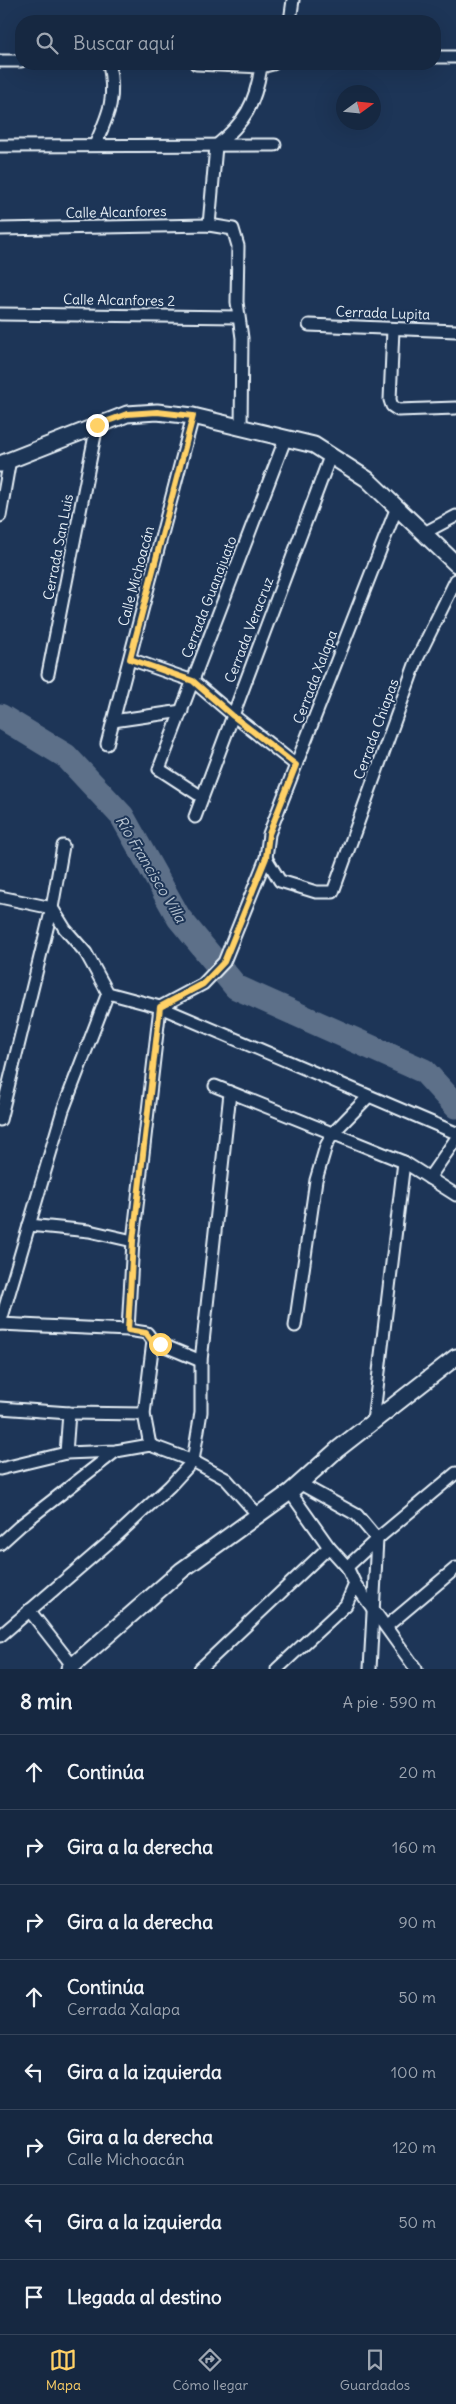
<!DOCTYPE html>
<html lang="es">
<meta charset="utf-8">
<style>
:root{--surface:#162841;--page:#23344c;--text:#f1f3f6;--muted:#9ea6b1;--line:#35445a;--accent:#ffd166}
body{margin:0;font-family:Delius,sans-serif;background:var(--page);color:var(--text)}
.compass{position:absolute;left:336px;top:85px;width:45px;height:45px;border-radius:50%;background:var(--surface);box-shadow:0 5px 20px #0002;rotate:75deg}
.stop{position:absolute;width:15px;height:15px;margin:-11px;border:4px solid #ffd166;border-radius:50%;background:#fff}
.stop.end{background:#ffd166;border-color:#fff;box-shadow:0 1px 5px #0008}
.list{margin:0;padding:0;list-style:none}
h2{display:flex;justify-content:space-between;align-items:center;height:65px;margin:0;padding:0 20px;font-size:21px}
h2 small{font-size:16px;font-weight:400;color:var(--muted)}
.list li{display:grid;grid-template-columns:32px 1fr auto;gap:15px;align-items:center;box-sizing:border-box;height:75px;padding:0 20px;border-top:1px solid var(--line)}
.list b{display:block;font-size:19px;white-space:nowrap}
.list p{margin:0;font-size:16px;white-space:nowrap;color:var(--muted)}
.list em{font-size:16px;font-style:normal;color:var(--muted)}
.icon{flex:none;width:28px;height:28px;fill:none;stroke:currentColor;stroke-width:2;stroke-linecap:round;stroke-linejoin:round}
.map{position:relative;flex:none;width:456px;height:1669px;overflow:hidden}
.search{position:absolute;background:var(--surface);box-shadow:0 5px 20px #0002;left:15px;right:15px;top:15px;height:55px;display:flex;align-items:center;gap:12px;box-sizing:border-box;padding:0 18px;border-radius:20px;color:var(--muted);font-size:19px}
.sheet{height:665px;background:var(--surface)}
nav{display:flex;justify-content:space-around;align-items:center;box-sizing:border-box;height:70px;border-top:1px solid var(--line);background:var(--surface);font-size:14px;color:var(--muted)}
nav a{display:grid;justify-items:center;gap:2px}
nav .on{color:var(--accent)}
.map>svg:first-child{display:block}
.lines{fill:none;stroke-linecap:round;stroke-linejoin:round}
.river{stroke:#5d7089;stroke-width:25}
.minor-casing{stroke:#e8f1f8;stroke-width:15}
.secondary-casing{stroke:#e8f1f8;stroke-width:19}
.minor{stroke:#1d3557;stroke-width:11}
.secondary{stroke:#1d3557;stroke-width:15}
.route{stroke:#ffd166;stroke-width:6}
.labels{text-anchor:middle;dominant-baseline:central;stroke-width:4;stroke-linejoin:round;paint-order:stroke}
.street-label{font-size:14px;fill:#e8f1f8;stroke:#1d3557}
.water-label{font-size:15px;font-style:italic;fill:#b7c4d1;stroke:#1d3557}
</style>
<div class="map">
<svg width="456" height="1669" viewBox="0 0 456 1669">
<rect width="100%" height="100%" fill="#1d3557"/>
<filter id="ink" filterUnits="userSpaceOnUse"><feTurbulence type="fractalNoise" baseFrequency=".02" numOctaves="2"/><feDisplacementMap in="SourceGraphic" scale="10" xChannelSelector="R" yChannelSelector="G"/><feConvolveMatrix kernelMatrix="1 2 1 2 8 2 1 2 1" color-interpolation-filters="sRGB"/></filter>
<g filter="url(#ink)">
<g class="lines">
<path class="river" d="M0,716L66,756L122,816L179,918L236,987L424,1071L456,1106"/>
<defs>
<g id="minor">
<path d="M290,21L293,0"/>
<path d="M435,57H456"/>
<path d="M0,61H21"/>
<path d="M196,64L261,67L273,64"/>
<path d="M95,145C109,113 116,100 109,64"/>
<path d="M0,146L275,145"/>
<path d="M216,146C245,122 255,105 261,67L264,64"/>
<path d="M209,225L216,146"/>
<path d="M0,229L209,225L233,229L238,246L237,302L242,338L241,427"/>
<path d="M0,314L238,317"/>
<path d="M309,325L456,331"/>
<path d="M393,329L390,400L392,406L398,410L456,408"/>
<path d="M0,516L10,459"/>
<path d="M424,533L456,516"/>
<path d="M130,659L193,681L233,715L296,765"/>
<path d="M48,674L97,425"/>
<path d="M113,721L182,711"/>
<path d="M107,744L193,416"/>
<path d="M202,797L159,769L286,437"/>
<path d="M195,817L331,454"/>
<path d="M266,858L280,881L316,892H333L417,659L456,580"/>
<path d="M0,897L52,908L65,929L86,953L108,993L160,1007L456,1133"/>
<path d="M215,1086L404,1162L456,1195"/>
<path d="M0,1120L52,908L63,846"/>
<path d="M429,1178L456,1139"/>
<path d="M29,1225L89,1231L133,1241"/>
<path d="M0,1324L63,1110L108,993"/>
<path d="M0,1324L128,1330L147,1333L153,1341L201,1361"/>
<path d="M295,1326L316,1180L326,1146L333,1133L368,1097"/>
<path d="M128,1330L133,1241L160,1007L203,984L224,962L266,858L269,834L397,507"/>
<path d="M0,1408L69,1413L144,1414"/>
<path d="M373,1422L404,1162"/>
<path d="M150,1445L144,1414L153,1341"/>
<path d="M66,1453L69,1413"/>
<path d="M0,1469L66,1453L116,1451L150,1445L193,1461L226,1479L258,1515"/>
<path d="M299,1483L357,1515L377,1539L370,1669"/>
<path d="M290,1492L329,1547L347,1567L355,1584L416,1669"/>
<path d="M0,1544L21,1525L116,1451"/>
<path d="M347,1567L377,1539L456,1473"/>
<path d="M29,1610L72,1665"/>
<path d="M387,1626L456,1568"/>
<path d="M0,1636L114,1538L170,1486L193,1461L201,1412V1361L230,1093"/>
<path d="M200,1669L329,1547"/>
<path d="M277,1669L346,1605L355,1584"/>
</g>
<g id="secondary">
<path d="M0,464L127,414L157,412L193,416L314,445L367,479L456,564"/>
<path d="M69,1669L182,1570L290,1492L338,1449L456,1357"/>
</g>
</defs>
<use href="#minor" class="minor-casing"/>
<use href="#secondary" class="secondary-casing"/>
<use href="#minor" class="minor"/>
<use href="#secondary" class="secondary"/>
</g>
</g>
<g class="lines" filter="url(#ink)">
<path class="route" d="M97,425L127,414L157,412L193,416L130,659L193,681L233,716L296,765L269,834L266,858L224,962L203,984L160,1007L133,1241L128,1330L146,1333L152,1341L160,1344"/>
</g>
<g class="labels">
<g class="street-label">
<text transform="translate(116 212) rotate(-1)">Calle Alcanfores</text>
<text transform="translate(119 300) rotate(1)">Calle Alcanfores 2</text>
<text transform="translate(383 313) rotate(2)">Cerrada Lupita</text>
<text transform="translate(58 547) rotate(-79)">Cerrada San Luis</text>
<text transform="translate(136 576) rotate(-75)">Calle Michoacán</text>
<text transform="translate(209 597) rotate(-69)">Cerrada Guanajuato</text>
<text transform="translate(249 630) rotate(-69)">Cerrada Veracruz</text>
<text transform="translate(315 677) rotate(-69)">Cerrada Xalapa</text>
<text transform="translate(376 729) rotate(-70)">Cerrada Chiapas</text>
</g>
<g class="water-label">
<text transform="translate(151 869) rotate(59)">Río Francisco Villa</text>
</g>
</g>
</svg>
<svg class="compass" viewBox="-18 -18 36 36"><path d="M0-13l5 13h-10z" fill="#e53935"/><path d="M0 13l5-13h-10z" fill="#9ea6b1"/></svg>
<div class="stop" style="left:160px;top:1344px"></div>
<div class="stop end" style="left:97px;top:425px"></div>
<div class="search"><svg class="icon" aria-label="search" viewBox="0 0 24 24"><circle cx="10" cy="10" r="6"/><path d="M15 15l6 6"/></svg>Buscar aquí</div>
</div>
<section class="sheet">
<h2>8 min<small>A pie · 590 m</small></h2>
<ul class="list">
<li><svg class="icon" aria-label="ahead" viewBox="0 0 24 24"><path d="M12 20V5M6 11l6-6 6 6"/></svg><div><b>Continúa</b></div><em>20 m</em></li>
<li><svg class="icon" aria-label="right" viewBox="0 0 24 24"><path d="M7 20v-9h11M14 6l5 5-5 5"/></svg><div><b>Gira a la derecha</b></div><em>160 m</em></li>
<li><svg class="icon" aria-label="right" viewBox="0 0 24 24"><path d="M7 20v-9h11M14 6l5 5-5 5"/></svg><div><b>Gira a la derecha</b></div><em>90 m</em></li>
<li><svg class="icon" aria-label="ahead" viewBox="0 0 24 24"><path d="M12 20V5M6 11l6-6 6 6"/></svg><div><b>Continúa</b><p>Cerrada Xalapa</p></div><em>50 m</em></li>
<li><svg class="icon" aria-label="left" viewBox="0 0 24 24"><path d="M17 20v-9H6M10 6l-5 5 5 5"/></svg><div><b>Gira a la izquierda</b></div><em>100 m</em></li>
<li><svg class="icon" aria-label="right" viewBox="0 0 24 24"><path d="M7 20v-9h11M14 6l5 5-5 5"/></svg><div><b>Gira a la derecha</b><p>Calle Michoacán</p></div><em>120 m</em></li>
<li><svg class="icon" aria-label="left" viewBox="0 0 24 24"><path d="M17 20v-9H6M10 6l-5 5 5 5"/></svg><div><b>Gira a la izquierda</b></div><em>50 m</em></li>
<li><svg class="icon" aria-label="arrive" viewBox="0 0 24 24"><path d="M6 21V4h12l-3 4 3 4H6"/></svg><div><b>Llegada al destino</b></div></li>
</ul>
</section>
<nav>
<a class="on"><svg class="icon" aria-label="map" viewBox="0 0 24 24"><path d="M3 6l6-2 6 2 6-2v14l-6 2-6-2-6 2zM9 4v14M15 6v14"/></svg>Mapa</a>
<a><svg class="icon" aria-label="directions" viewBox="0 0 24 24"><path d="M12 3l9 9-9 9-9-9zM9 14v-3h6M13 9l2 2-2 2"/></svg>Cómo llegar</a>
<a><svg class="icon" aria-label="saved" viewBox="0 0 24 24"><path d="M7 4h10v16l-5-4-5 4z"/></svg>Guardados</a>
</nav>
